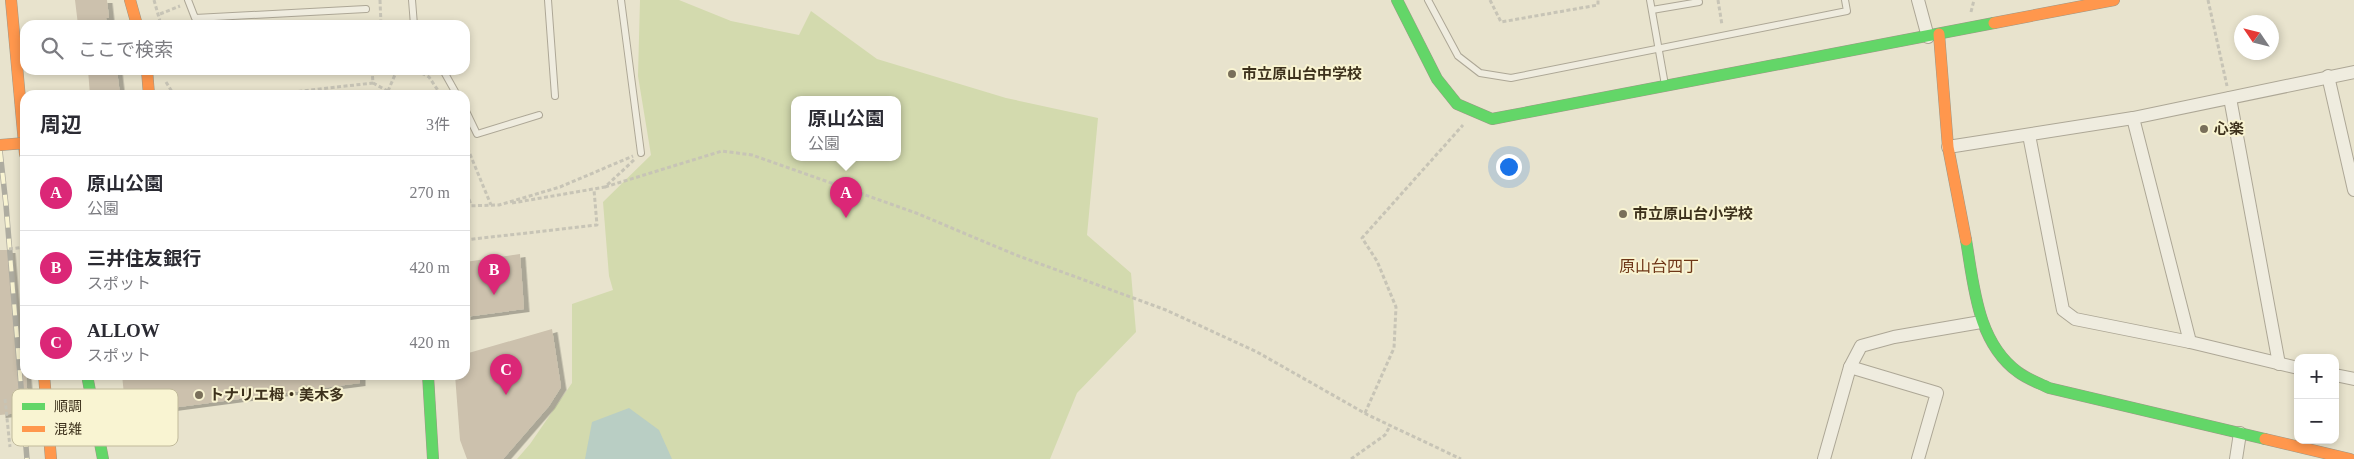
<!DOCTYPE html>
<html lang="ja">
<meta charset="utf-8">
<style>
:root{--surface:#fff;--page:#f2f2f3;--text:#2b2b33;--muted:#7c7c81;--line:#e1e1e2;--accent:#db2777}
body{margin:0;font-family:"Times New Roman","Noto Sans JP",serif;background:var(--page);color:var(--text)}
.controls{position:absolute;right:15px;bottom:15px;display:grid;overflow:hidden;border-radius:10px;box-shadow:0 2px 8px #0003}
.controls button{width:45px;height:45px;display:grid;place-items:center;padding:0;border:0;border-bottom:1px solid var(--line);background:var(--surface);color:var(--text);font:25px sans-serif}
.compass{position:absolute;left:2234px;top:15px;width:45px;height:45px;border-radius:50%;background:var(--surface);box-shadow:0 2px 8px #0003;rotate:305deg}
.you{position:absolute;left:1508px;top:166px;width:18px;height:18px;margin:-12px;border:4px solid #fff;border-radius:50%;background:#1a73e8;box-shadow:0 0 0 8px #1a73e833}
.badge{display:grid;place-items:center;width:32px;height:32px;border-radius:50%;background:var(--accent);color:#fff;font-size:16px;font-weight:700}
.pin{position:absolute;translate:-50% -41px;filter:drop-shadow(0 1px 2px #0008)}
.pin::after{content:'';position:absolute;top:26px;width:18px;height:15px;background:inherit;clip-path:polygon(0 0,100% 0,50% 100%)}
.popup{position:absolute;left:791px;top:96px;width:110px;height:65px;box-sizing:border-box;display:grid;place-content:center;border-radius:10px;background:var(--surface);filter:drop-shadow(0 1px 4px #0005);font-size:16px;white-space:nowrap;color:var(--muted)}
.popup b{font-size:19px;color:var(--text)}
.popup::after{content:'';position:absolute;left:50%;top:100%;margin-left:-10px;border:10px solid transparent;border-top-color:var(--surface)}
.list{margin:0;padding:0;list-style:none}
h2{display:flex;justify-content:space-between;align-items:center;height:65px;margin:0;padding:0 20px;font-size:21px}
h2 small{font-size:16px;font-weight:400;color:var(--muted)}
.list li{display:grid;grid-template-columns:32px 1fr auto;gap:15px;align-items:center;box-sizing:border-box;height:75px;padding:0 20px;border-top:1px solid var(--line)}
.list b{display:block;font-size:19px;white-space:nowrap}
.list p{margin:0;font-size:16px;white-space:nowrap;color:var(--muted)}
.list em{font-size:16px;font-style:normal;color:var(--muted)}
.icon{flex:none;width:28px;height:28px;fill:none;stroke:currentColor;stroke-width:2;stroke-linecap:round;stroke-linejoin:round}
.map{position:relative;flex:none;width:2354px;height:459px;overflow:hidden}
.search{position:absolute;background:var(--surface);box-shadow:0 2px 8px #0003;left:20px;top:20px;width:450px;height:55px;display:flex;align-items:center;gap:12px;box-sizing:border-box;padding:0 18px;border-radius:15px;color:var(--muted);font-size:19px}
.panel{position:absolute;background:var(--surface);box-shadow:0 2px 8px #0003;left:20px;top:90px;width:450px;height:290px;border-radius:15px}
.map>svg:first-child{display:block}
.green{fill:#d3daae;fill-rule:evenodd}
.water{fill:#b9cec4}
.building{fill:#ccc1ad;filter:url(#shadow)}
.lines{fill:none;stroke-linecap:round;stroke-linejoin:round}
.lane-casing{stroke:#ada796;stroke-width:8}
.street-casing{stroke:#ada796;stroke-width:14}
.fast-casing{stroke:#9d9786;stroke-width:12}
.slow-casing{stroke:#9d9786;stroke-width:12}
.path{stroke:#c7c4b6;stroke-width:3;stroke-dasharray:4 2.5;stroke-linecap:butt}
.lane{stroke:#efecdf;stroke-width:6}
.street{stroke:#efecdf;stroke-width:12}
.fast{stroke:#63d668;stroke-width:11}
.slow{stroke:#ff974d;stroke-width:11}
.rail-casing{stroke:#aeaca0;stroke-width:5.5}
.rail{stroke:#f9f4d2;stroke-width:4;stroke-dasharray:11;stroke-linecap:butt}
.slow-bridge-casing{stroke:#9d9786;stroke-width:12;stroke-linecap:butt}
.path-bridge{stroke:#c7c4b6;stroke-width:3;stroke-dasharray:4 2.5;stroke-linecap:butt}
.slow-bridge{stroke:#ff974d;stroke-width:11}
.poi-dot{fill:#796f5a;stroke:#f9f4d2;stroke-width:2}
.labels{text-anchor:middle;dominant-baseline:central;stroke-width:4;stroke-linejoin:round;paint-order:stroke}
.poi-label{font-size:15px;font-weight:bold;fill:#3d311c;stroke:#f9f4d2;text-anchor:start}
.neighbourhood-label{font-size:16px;fill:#6e3617;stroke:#f9f4d2}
.key{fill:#f9f4d2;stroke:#c1ba9b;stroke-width:1}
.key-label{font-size:14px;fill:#3d311c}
</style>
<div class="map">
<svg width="2354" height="459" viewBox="0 0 2354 459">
<defs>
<filter id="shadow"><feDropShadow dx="5.5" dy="3" stdDeviation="0" flood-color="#0004"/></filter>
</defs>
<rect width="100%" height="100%" fill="#e8e3cd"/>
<path class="green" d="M640,0H679L731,21L799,35L811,11L877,59L1006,98L1098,118L1087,235L1131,273L1136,332L1077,393L1050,459H517L530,444L572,383V304L613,290L609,276L603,202L651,155L638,76ZM795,99H897V157H795Z"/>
<path class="water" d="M629,408L659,430L672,459H585L592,422Z"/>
<g class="building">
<path d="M75,0H107L109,18H106L107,25H78Z"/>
<path d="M88,70H117L120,95H90Z"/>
<path d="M0,250H10L20,373L26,375L29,412L0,415Z"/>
<path d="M520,254L524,309L465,317V262Z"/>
<path d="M552,329L561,387L549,406L503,459H467L460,440L455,375H465V354Z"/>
<path d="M122,375H360V383L126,414Z"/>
</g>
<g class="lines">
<defs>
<g id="lane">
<path d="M188,0L195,18L366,9"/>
<path d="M412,0L414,25"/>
<path d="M548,0L555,96"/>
<path d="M621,0L641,153"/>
<path d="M1428,0L1458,56L1480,73L1511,78L1847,11L1845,0"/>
<path d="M1650,0L1665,85"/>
<path d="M1652,10L1699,2"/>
<path d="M443,70L457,95"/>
<path d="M465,109L477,134L539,115"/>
</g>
<g id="street">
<path d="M1918,0L1928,37"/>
<path d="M2328,76L2354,190"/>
<path d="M2230,98L2279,364"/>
<path d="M2133,118L2190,342"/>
<path d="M2029,135L2063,310L2075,319L2190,342L2298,368"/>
<path d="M1948,147L2133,118L2354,72"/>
<path d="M1850,367L1937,393L1918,459"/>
<path d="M2335,375L2354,379"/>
<path d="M1824,459L1850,367L1861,346L1894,337L1981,322"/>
<path d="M2236,459L2240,433"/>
</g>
<g id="fast">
<path d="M1397,0L1437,79L1457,104L1492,119L1994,23"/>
<path d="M1966,240C1974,286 1977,342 2018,372C2027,379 2039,383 2049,388L2265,439"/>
<path d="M87,375L103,459"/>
<path d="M428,375L433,459"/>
</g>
<g id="slow">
<path d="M11,0L25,154"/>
<path d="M130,0L137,25"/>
<path d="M1994,23L2114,0"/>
<path d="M1939,34L1948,147L1966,240"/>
<path d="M147,70L149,95"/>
<path d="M44,375L51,459"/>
<path d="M2265,439L2350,459"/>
</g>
</defs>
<use href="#lane" class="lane-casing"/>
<use href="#street" class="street-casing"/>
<use href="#fast" class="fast-casing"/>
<use href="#slow" class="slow-casing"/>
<g class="path">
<path d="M154,0L161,25"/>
<path d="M380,0L381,25"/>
<path d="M1490,0L1501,22L1598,5V0"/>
<path d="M1718,0L1722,25"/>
<path d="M2208,0L2227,86"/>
<path d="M1971,12L1974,0"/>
<path d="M160,14L180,6"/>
<path d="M416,70L429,77L441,95"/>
<path d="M166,82L174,95"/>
<path d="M373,83L395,95"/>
<path d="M388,91L397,70"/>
<path d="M266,95L373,83L372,70"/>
<path d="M465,142L491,205"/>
<path d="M465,187L471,205"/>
<path d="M605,187L722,151L752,155L916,213L1016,255L1166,310L1257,352L1368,415L1461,459"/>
<path d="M512,203L605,187L635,159"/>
<path d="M465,206L499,205L560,187L633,156"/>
<path d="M465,240L597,225L594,190"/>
<path d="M5,399L10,447"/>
<path d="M1365,413L1394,348L1396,307L1377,261L1362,238L1463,125"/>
<path d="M1351,459L1385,435L1390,426"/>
</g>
<use href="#lane" class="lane"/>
<use href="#street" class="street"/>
<use href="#fast" class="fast"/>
<use href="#slow" class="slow"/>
<defs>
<path id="rail" d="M0,151L6,205L27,459"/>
</defs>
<use href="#rail" class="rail-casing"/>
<use href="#rail" class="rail"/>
<defs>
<path id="slow-bridge" d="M0,145L25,143"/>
</defs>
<use href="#slow-bridge" class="slow-bridge-casing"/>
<path class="path-bridge" d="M9,249L25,247"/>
<use href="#slow-bridge" class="slow-bridge"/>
</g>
<g class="poi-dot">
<circle cx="1232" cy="74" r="5"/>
<circle cx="2204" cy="129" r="5"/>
<circle cx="1623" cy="214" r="5"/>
<circle cx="199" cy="395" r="5"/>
</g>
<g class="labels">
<g class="poi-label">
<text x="1242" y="74">市立原山台中学校</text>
<text x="2214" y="129">心楽</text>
<text x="1633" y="214">市立原山台小学校</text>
<text x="209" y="395">トナリエ栂・美木多</text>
</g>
<g class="neighbourhood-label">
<text x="1659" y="266">原山台四丁</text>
</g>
</g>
<rect x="12" y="389" width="166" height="57" rx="8" class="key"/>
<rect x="22" y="403" width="23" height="7" fill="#63d668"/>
<rect x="22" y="426" width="23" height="6" fill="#ff974d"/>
<g class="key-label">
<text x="54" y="411">順調</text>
<text x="54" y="434">混雑</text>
</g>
</svg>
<div class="controls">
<button>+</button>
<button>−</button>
</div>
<svg class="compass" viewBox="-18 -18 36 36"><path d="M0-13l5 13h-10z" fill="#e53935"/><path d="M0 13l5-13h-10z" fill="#7c7c81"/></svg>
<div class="you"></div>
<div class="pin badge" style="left:846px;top:218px">A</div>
<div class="popup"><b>原山公園</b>公園</div>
<div class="pin badge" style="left:494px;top:295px">B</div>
<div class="pin badge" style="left:506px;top:395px">C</div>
<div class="search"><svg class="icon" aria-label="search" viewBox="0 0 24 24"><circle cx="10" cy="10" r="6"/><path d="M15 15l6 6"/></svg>ここで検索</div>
<section class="panel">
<h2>周辺<small>3件</small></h2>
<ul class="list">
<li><span class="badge">A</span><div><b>原山公園</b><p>公園</p></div><em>270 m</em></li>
<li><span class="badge">B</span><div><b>三井住友銀行</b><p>スポット</p></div><em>420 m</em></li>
<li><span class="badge">C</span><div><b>ALLOW</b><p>スポット</p></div><em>420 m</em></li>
</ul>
</section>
</div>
